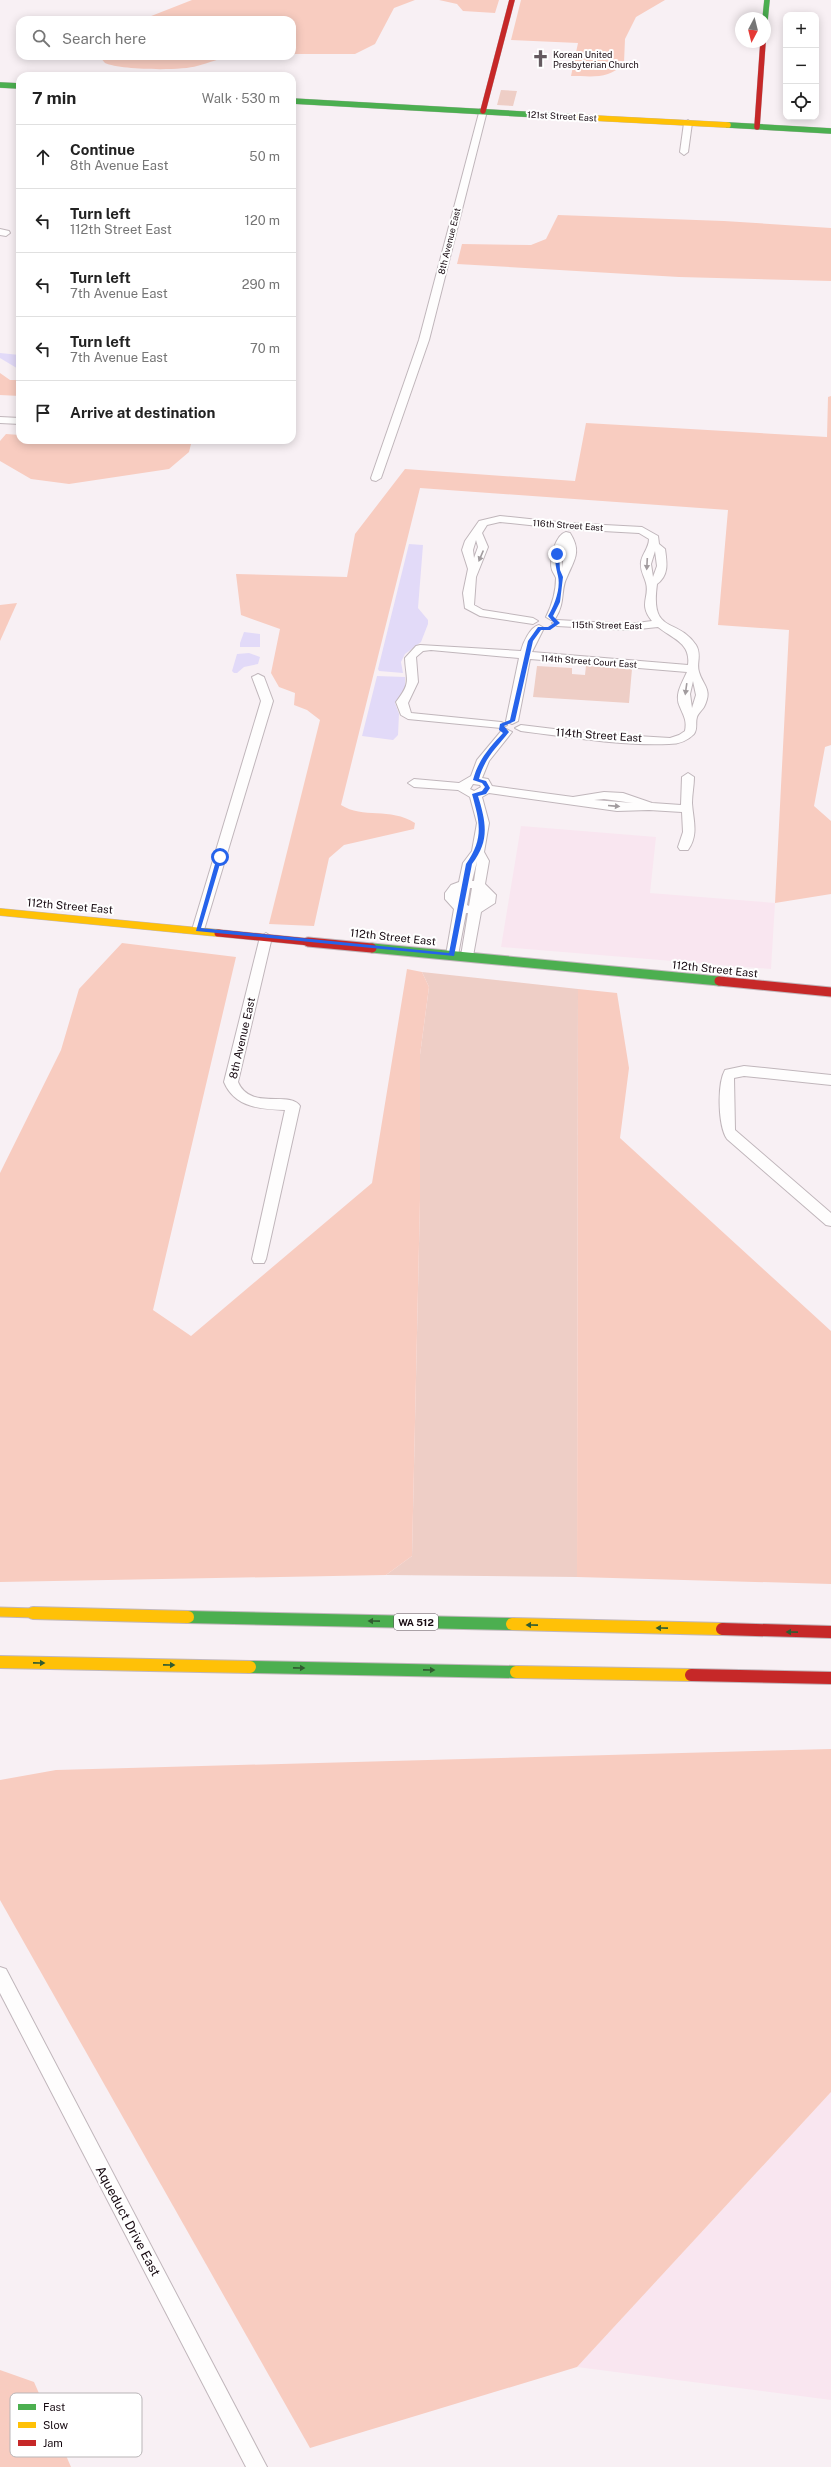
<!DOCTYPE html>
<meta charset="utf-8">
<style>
:root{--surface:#fff;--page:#f6f6f6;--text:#222;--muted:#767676;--line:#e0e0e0}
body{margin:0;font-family:"Public Sans",sans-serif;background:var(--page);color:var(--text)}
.controls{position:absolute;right:12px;top:12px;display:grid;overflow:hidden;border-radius:8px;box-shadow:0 2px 10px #0003}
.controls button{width:36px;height:36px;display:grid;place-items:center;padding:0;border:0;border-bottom:1px solid var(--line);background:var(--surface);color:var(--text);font:20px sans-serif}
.compass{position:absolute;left:735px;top:12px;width:36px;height:36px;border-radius:50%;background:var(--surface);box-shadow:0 2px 10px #0003;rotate:187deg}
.stop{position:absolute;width:12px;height:12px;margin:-9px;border:3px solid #2563eb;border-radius:50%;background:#fff}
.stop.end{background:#2563eb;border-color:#fff;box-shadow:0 1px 4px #0008}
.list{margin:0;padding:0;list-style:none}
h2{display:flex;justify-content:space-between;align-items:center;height:52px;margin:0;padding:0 16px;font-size:17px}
h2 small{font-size:13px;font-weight:400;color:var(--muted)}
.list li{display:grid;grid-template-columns:26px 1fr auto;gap:12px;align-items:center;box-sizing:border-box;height:64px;padding:0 16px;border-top:1px solid var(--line)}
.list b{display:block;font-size:15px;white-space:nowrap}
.list p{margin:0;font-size:13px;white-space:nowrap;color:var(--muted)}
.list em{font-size:13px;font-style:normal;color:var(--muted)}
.icon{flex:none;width:22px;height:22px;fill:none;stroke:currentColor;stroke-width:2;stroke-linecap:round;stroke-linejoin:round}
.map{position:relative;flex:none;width:831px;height:2467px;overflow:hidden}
.search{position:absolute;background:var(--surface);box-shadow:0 2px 10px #0003;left:16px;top:16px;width:280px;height:44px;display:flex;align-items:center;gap:10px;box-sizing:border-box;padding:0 14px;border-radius:12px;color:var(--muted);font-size:15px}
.panel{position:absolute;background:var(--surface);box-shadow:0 2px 10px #0003;left:16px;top:72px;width:280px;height:372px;border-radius:12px}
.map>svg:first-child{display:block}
.built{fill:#f9e6f0}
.green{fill:#eecec6}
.forest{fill:#f8ccc0}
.water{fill:#e2daf8}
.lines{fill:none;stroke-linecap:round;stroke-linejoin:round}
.street-casing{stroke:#c0b6bb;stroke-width:2}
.fast-far2-casing{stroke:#c0b6bb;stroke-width:6}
.fast-far1-casing{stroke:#c0b6bb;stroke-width:11}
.fast-casing{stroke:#c0b6bb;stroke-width:14}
.slow-far3-casing{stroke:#c0b6bb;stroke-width:6}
.slow-far2-casing{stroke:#c0b6bb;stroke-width:8}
.slow-far1-casing{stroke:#c0b6bb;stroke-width:11}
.slow-casing{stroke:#c0b6bb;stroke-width:14}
.jam-far3-casing{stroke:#c0b6bb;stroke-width:6}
.jam-far2-casing{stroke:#c0b6bb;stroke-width:8}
.jam-far1-casing{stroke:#c0b6bb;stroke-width:11}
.jam-casing{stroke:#c0b6bb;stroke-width:14}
.street{fill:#fefdfd;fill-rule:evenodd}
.fast-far2{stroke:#4caf50;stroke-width:5.5}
.fast-far1{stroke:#4caf50;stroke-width:9}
.fast{stroke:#4caf50;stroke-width:12}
.slow-far3{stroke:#ffc107;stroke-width:5.5}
.slow-far2{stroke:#ffc107;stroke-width:7}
.slow-far1{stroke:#ffc107;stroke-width:9}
.slow{stroke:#ffc107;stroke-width:12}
.jam-far3{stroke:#c62828;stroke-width:5.5}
.jam-far2{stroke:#c62828;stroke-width:7}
.jam-far1{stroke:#c62828;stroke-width:9}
.jam{stroke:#c62828;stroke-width:12}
.oneway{fill:#a19b9e}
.oneway2{fill:#315c30}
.route{fill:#2563eb}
.labels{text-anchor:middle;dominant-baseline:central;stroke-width:4;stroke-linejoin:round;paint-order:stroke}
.far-poi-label{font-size:9px;fill:#160910;stroke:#fff;text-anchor:start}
.far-street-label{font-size:9px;fill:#160910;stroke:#fff}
.shield{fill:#fff;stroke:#5c5358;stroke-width:1}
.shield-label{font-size:10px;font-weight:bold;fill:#160910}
.street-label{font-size:11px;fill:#160910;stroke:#fff}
.near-street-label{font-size:13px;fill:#160910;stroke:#fff}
.key{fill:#fff;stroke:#b9b5b7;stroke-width:1}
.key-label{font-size:11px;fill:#160910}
</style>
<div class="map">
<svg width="831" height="2467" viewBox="0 0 831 2467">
<rect width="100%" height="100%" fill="#f8f0f4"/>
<g class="built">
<path d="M521,826L656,837L650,893L775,903L771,969L501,947Z"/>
<path d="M831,2092V2400L577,2367Z"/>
</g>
<g class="green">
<path d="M501,90L517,91L513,106L497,105Z"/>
<path d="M537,666L572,668V674L585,675L586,666L632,669L629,703L533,697Z"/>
<path d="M422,972L578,989L577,1577L386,1575L412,1556L420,1200V1055L429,987Z"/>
</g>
<g class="forest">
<path d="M192,0H415L394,8L375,44L355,54H292V20H141Z"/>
<path d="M439,0H499L495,13L463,11L457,4Z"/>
<path d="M521,0H665L636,17L625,39L624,63C609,80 592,76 571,76L578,43L511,40Z"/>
<path d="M99,56H232C220,58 209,63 197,66C181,71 120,70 105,63C103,61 101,58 99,56Z"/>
<path d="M558,215L724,221L831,228V281L679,277L457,264L462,244L531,245L546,239Z"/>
<path d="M0,373L10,380H20V396L0,395Z"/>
<path d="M831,396V745L825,747L814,806L831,821V894L775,903L789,630L718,625L728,510L420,488L341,805C363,819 390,807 415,823L414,829L344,845L329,858L314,926L269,924L320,720L307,710L294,705L295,693L279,687L271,673L280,629L241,615L236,574L347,577L355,534L405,469L575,481L586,423L827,437L828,397Z"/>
<path d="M6,434L20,435V440H192L189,452L169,469L69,484L31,479L0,461V441Z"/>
<path d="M17,603L0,641V605Z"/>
<path d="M122,943L236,957L153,1310L191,1336L372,1183L407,969L422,972L429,987L420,1055V1200L412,1556L386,1575L0,1582V1173L61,1050L79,989Z"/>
<path d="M578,989L617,993L629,1068L620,1138L831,1331V1584L577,1577Z"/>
<path d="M831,1749V2092L577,2367L310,2448L0,1900V1780L56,1770Z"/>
<path d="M0,2370L34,2382L71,2467H0Z"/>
</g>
<g class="water">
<path d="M0,353L20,355V370L0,358Z"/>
<path d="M409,544L423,545L418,608L428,620V624L421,642L405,654L401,662L403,673L379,671L378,669Z"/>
<path d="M244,632L260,634V647H240V643Z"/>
<path d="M249,653L260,657L258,664L244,667L237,673H234L232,671L237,654Z"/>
<path d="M377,676L405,677V688L395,703L399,714L398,735L393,740L362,736Z"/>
</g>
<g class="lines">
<defs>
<g id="street">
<path d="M480,109L487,111L429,340L381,478L376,481L372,480L371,478L419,340Z"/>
<path d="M688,120L692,123L688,152L684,155L680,152L684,123Z"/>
<path d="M0,229L9,231L10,233L6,236L0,235Z"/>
<path d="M0,417L20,418V424L0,423Z"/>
<path d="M500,516L567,523L642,527L658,536L659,544L665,549C667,563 669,575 657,584C650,636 676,616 696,645C702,655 696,663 699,672C703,686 713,689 704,707C702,710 698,714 697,717C695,723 698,728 694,734C687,741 679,744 669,744C620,746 569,737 521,731L515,728L521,725L587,733L670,738L679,735L685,731C687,720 684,717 680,707C674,695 682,683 687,672L530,659L518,721L512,724L506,721L519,658L431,650L423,651L416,657L418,682L408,703L411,713L501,722L507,725L501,728L408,719L401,715L396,702C412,681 406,681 405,658L416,646L420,645L521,651C523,643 530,627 539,625L544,628L532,652L688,665C691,643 673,639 658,627L629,630L557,626L552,623L557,620L629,624L652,621C638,604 650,597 646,583C644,575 640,571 641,562C642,554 649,548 649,539L639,533L567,529L500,522L487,525L482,533L488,547L476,577L474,605L483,610L533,618L538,621L533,624L480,616L465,608L463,593L468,569L462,550L465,541L479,521ZM476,540L478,547L474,558L473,550ZM655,551L657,566L653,577L651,564ZM693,681L696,695L692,708L690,694Z"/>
<path d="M566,532L570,533C582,552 574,560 567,577C560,590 566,602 555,619L551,620L546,617C552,605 556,592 556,578C555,575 553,573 552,570C549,560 555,535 566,532ZM565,549L562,568V554Z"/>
<path d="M258,674L264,677L273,701L204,930L198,934L192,930L261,701L252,677Z"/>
<path d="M506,729L512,732L489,761L482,778L488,779L492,786L573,797L604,792L623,793L652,803L681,805L682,777L688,773L694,777C694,786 692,794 692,803C693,820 699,834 688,850H680L678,847L683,832L682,812L649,810L617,811L489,793L482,797L489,823L484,852L489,861L485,884L496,895L495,903L481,912L473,956L467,960L461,956L468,913H466L458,955L452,959L446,955L454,909L445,899V893L451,885L459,882L463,863L472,851L477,823L470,797L458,790L414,787L408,783L414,779L459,783L471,776L477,760L502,730ZM473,784L480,785L481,787L474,791L470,789ZM604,799L633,803L594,800ZM477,861L474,881H472ZM470,888H472L469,906L467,905Z"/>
<path d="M266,933L272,937L238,1082C250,1111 290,1090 300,1106L266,1259L264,1263H254L252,1259L285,1110C261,1109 235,1108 224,1082L260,937Z"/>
<path d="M744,1066L831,1075V1085L744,1076L734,1078L735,1130L831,1213V1226L826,1225L727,1139C718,1126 717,1084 725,1070Z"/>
<path d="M0,1967L6,1969L267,2467H246L0,1993Z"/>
</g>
<g id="fast-far2">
<path d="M765,20L767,0"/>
<path d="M0,85L20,86"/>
<path d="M292,101L574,117"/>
<path d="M728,125L831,131"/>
</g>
<path id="fast-far1" d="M372,948L719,981"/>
<g id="fast">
<path d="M188,1617L512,1624"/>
<path d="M250,1667L516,1672"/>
</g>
<path id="slow-far3" d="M574,117L728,125"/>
<path id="slow-far2" d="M0,912L218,933"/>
<path id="slow-far1" d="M0,1612L70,1614"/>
<g id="slow">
<path d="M33,1613L188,1617"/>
<path d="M512,1624L722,1629"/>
<path d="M0,1662L250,1667"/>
<path d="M516,1672L691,1675"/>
</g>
<g id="jam-far3">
<path d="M483,111L512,0"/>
<path d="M757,127L763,42"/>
</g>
<path id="jam-far2" d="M218,933L319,943"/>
<g id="jam-far1">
<path d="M308,942L372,948"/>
<path d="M719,981L831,992"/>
</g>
<g id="jam">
<path d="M722,1629L831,1632"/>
<path d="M691,1675L831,1678"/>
</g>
</defs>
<use href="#street" class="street-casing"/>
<use href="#fast-far2" class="fast-far2-casing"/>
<use href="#fast-far1" class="fast-far1-casing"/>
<use href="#fast" class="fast-casing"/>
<use href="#slow-far3" class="slow-far3-casing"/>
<use href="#slow-far2" class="slow-far2-casing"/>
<use href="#slow-far1" class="slow-far1-casing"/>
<use href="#slow" class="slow-casing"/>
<use href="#jam-far3" class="jam-far3-casing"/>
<use href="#jam-far2" class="jam-far2-casing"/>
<use href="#jam-far1" class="jam-far1-casing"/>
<use href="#jam" class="jam-casing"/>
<use href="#street" class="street"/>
<use href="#fast-far2" class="fast-far2"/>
<use href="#fast-far1" class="fast-far1"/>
<use href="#fast" class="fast"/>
<use href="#slow-far3" class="slow-far3"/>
<use href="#slow-far2" class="slow-far2"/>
<use href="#slow-far1" class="slow-far1"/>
<use href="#slow" class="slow"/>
<use href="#jam-far3" class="jam-far3"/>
<use href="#jam-far2" class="jam-far2"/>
<use href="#jam-far1" class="jam-far1"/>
<use href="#jam" class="jam"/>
</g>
<defs><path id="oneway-solid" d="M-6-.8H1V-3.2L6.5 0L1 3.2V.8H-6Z"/></defs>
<g class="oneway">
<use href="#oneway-solid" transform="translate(481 556) rotate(113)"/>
<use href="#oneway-solid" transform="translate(647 564) rotate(93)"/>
<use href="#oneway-solid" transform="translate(686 689) rotate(98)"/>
<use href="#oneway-solid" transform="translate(614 806) rotate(5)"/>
</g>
<g class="oneway2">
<use href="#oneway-solid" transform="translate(374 1621) rotate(-179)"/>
<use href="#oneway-solid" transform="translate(532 1625) rotate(-179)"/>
<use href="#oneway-solid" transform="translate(662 1628) rotate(-179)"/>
<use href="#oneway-solid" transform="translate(792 1632) rotate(-179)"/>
<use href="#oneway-solid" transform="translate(39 1663) rotate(1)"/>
<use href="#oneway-solid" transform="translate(169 1665) rotate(1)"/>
<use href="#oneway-solid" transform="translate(299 1668) rotate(1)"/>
<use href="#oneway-solid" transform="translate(429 1670) rotate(1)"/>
</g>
<path class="route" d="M559,553L560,570L563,577L560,602L553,616L560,623L550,630H541L533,641L515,721L504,726L509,732C496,748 484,759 479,779L486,781L490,788L486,794L478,796C486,822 490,841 472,864L454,956L196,931L217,857L220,856L222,857L201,928L449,953L466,864C484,838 480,823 472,794L482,791L485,787L482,783L473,780C478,760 490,747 503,733L499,730L500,724L510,720L528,641L538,627H548L554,623L548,616C554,606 561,589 558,576C556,568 555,563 555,554Z"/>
<defs>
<symbol id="church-bare" viewBox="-9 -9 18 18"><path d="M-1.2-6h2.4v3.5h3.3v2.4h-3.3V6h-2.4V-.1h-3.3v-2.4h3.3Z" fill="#655a60" stroke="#fff" stroke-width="2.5" paint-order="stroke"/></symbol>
</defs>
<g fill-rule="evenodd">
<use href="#church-bare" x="528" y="46" width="25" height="25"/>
</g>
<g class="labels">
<g class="far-poi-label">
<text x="553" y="54">Korean United<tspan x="553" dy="10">Presbyterian Church</tspan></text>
</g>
<g class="far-street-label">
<text transform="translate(562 116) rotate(3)">121st Street East</text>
<text transform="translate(449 241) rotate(-76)">8th Avenue East</text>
<text transform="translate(568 525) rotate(4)">116th Street East</text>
<text transform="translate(607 625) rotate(1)">115th Street East</text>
<text transform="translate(589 661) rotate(4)">114th Street Court East</text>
</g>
<rect class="shield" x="394" y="1614" width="44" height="16" rx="3"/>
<g class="shield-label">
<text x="416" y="1622">WA 512</text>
</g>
<g class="street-label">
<text transform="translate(599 735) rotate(4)">114th Street East</text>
<text transform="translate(70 906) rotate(5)">112th Street East</text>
<text transform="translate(393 937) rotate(6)">112th Street East</text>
<text transform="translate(715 969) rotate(6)">112th Street East</text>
<text transform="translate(242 1038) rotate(-77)">8th Avenue East</text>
</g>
<g class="near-street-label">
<text transform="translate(128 2221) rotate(62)">Aqueduct Drive East</text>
</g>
</g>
<rect x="10" y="2393" width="132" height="64" rx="6" class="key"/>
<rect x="18" y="2404" width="18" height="6" fill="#4caf50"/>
<rect x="18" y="2422" width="18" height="6" fill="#ffc107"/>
<rect x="18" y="2440" width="18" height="6" fill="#c62828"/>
<g class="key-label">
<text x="43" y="2411">Fast</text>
<text x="43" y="2429">Slow</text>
<text x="43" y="2447">Jam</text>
</g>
</svg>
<div class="controls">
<button>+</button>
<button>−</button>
<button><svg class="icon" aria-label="locate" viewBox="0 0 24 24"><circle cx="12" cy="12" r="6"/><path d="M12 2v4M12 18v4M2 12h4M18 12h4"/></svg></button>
</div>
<svg class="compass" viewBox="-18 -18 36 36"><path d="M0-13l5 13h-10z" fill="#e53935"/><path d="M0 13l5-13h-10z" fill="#767676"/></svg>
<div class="stop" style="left:220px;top:857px"></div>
<div class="stop end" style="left:557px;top:554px"></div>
<div class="search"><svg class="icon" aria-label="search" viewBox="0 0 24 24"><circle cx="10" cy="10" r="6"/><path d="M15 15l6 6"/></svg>Search here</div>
<section class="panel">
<h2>7 min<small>Walk · 530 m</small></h2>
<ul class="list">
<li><svg class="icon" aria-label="ahead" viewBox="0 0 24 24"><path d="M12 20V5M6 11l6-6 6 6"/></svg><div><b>Continue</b><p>8th Avenue East</p></div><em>50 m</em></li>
<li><svg class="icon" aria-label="left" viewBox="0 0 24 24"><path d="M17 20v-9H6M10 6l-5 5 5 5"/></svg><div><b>Turn left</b><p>112th Street East</p></div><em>120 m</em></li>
<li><svg class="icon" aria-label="left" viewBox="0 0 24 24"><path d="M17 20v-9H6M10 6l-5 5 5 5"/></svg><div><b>Turn left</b><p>7th Avenue East</p></div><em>290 m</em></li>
<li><svg class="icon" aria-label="left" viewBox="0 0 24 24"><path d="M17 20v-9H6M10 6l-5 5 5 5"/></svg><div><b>Turn left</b><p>7th Avenue East</p></div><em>70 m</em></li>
<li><svg class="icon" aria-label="arrive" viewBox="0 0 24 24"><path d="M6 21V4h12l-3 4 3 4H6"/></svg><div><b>Arrive at destination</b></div></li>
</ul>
</section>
</div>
